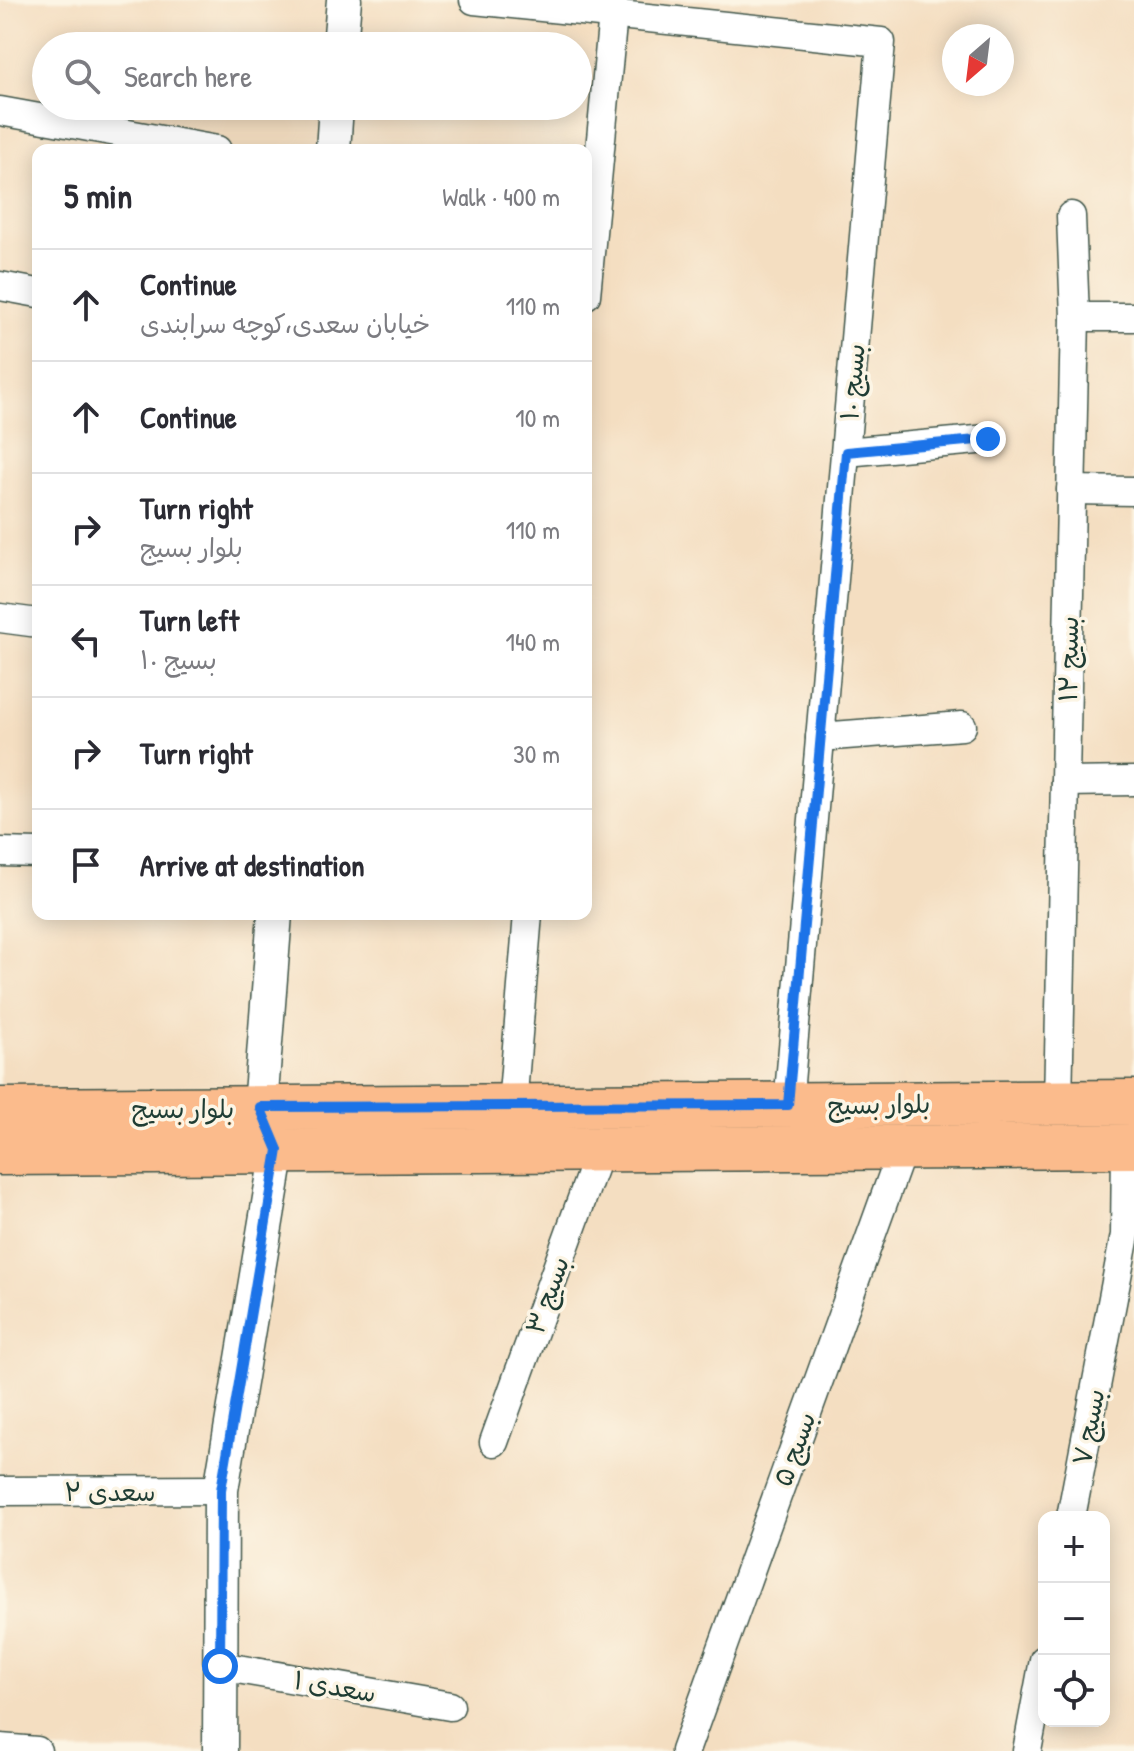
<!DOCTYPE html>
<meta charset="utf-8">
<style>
:root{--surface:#fff;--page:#f7f7f7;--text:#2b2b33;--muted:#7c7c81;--line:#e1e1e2}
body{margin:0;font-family:"Patrick Hand","Playpen Sans Arabic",sans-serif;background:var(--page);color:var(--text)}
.controls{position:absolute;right:24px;bottom:24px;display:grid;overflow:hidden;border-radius:16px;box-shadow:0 4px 20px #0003}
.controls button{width:72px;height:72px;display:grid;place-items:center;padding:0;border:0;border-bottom:2px solid var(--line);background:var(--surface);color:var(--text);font:40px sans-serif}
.compass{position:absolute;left:942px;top:24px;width:72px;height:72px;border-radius:50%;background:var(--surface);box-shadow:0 4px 20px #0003;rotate:208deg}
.stop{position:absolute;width:24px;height:24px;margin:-18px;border:6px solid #1a73e8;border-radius:50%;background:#fff}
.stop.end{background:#1a73e8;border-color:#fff;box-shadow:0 2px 8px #0008}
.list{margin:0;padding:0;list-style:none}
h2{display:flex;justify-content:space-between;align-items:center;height:104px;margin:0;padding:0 32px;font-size:34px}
h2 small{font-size:26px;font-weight:400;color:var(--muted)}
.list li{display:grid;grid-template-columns:52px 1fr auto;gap:24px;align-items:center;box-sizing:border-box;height:112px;padding:0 32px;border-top:2px solid var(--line)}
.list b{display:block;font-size:30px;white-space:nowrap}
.list p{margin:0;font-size:26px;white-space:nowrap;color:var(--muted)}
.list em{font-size:26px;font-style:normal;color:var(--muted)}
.icon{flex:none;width:44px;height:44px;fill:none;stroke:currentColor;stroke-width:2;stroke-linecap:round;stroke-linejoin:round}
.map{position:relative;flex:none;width:1134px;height:1751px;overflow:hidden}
.search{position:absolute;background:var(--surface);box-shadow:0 4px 20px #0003;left:32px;top:32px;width:560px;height:88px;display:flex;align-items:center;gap:20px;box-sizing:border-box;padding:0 28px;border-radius:44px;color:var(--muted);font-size:30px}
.panel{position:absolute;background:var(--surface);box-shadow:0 4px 20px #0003;left:32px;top:144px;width:560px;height:776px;border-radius:16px}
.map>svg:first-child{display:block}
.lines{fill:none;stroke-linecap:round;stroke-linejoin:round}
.minor-casing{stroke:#3f5549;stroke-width:31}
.tertiary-casing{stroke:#3f5549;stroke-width:37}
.primary-casing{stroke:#3f5549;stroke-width:47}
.minor{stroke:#fff;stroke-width:28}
.tertiary{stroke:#fff;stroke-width:34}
.primary{stroke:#fbbb8c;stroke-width:44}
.route{stroke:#1a73e8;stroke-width:10}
.labels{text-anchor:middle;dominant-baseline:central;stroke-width:7;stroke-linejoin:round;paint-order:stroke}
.street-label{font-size:26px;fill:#1f3d34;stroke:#fcf5e5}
</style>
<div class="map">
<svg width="1134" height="1751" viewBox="0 0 1134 1751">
<rect width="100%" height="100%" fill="#fcf5e5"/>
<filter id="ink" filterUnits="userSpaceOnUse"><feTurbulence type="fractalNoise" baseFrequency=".0125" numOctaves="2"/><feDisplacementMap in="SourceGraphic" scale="16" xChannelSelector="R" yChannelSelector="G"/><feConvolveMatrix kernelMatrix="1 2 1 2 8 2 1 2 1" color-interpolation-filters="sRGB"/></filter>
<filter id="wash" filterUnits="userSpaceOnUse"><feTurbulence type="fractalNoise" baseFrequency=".006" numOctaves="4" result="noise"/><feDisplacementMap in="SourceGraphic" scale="32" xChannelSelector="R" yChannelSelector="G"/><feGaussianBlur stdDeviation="1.8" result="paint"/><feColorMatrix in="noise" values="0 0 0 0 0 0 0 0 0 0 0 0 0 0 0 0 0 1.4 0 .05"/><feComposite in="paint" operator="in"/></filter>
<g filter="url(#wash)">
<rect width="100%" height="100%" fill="#f4dec1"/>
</g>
<g filter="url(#ink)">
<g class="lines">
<defs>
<g id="minor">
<path d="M474,0L881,42L788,1105"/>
<path d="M0,111L217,150"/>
<path d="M0,286L38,293"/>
<path d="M586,295L613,14"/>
<path d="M1075,317H1134"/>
<path d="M846,452L988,439"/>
<path d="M1071,490L1134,491"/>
<path d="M0,618L38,623"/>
<path d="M820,737L962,726"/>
<path d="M1065,782L1134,781"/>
<path d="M0,852L38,853"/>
<path d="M1058,1102L1075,317L1071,216"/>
<path d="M512,1106L528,914"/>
<path d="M494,1442L600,1149"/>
<path d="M0,1491L221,1490"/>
<path d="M1071,1517L1125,1235L1126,1146"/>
<path d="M220,1666L450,1706"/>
<path d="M0,1748L37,1751"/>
<path d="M685,1751L903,1147"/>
<path d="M1027,1751L1044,1660"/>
</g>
<g id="tertiary">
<path d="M340,46L344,0"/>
<path d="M333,150L336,106"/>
<path d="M220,1751L221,1490L278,1150L260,1107L275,914"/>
</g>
<g id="primary">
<path d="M0,1110L1134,1102"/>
<path d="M0,1153L1134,1146"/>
</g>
</defs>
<use href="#minor" class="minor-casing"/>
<use href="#tertiary" class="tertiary-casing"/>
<use href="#primary" class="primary-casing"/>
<use href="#minor" class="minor"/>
<use href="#tertiary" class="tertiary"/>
<use href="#primary" class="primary"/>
</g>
</g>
<g class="lines" filter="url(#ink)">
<path class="route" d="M220,1666L221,1490L278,1150L260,1107L788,1105L846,452L988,439"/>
</g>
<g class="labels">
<g class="street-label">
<text transform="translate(852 382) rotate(-85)">بسیج ۱۰</text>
<text transform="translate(1068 659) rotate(-89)">بسیج ۱۲</text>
<text transform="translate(879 1104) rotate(-1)">بلوار بسیج</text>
<text x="183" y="1108">بلوار بسیج</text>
<text transform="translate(547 1295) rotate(-70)">بسیج ۳</text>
<text transform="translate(1088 1427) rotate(-79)">بسیج ۷</text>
<text transform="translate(794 1449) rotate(-70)">بسیج ۵</text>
<text x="110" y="1491">سعدی ۲</text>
<text transform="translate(335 1686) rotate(10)">سعدی ۱</text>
</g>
</g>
</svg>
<div class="controls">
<button>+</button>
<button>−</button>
<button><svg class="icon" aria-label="locate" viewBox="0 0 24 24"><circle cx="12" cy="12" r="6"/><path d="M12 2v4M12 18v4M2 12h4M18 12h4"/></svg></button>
</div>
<svg class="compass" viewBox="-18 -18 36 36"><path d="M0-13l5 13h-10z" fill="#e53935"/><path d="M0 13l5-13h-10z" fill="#7c7c81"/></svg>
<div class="stop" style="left:220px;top:1666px"></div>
<div class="stop end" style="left:988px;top:439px"></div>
<div class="search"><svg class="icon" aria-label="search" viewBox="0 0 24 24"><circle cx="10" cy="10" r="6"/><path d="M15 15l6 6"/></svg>Search here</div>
<section class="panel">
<h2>5 min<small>Walk · 400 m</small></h2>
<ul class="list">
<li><svg class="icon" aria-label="ahead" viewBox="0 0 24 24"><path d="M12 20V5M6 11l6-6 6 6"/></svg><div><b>Continue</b><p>خیابان سعدی،کوچه سرابندی</p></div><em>110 m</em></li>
<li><svg class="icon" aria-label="ahead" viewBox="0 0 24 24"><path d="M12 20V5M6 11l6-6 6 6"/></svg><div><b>Continue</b></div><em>10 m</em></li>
<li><svg class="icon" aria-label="right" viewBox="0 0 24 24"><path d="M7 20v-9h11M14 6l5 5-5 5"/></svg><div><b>Turn right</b><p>بلوار بسیج</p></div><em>110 m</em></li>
<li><svg class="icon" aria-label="left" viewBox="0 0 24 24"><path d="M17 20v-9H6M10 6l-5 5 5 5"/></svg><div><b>Turn left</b><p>بسیج ۱۰</p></div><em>140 m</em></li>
<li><svg class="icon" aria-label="right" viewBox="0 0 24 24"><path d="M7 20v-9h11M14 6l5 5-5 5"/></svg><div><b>Turn right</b></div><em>30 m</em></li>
<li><svg class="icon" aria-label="arrive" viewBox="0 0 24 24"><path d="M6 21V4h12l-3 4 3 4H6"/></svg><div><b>Arrive at destination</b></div></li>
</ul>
</section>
</div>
